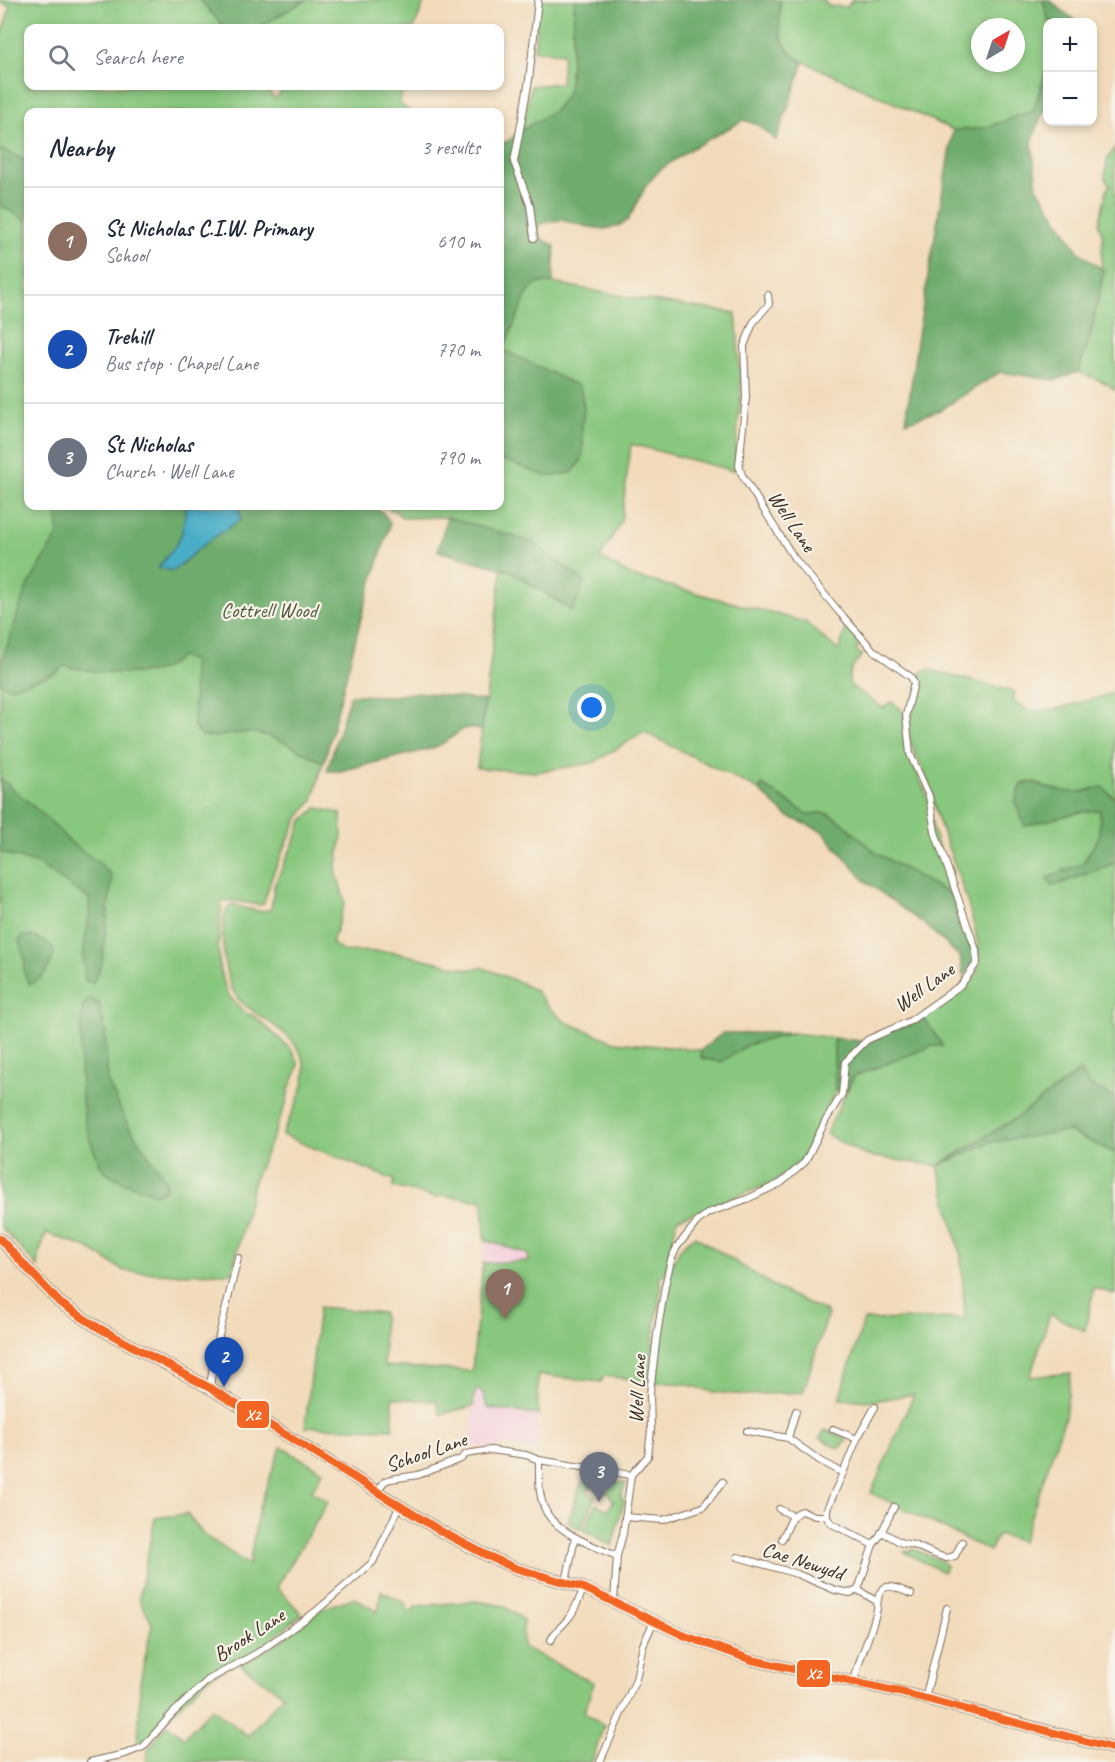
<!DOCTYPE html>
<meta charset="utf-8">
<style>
:root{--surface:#fff;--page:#f2f2f3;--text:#1f2937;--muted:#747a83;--line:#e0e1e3;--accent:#d1495b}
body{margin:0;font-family:Caveat,sans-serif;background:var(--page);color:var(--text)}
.controls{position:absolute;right:18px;top:18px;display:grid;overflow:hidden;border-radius:12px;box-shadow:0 3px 9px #0003}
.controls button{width:54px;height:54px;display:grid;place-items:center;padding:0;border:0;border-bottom:2px solid var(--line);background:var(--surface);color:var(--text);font:30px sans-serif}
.compass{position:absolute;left:971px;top:18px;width:54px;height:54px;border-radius:50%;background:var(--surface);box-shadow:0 3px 9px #0003;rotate:39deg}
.you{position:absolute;left:592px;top:708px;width:21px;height:21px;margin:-15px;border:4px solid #fff;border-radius:50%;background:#1a73e8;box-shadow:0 0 0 9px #1a73e833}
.badge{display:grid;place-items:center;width:39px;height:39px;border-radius:50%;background:var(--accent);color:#fff;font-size:20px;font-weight:700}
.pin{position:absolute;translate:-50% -50px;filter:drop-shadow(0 2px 3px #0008)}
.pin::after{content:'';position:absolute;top:32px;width:21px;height:18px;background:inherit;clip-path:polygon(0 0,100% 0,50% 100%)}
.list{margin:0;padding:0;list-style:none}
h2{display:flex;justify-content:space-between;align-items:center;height:78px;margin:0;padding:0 24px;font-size:26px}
h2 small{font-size:20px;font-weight:400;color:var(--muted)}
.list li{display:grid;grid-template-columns:39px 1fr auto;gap:18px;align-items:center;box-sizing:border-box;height:108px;padding:0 24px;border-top:2px solid var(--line)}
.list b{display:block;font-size:22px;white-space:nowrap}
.list p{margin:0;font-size:20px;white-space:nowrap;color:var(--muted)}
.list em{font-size:20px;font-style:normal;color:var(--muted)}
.icon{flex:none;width:33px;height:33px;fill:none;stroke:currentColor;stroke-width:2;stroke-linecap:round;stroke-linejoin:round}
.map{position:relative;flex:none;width:1115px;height:1762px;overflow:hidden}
.search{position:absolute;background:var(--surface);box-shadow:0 3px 9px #0003;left:24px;top:24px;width:480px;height:66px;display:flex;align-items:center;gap:15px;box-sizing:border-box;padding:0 21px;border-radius:12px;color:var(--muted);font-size:22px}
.panel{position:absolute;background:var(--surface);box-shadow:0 3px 9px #0003;left:24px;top:108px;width:480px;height:402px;border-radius:12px}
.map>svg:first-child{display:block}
.built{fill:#f4cfdc}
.green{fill:#88c77e;stroke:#62784e;stroke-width:1.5;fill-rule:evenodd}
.forest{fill:#6eac6d;stroke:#546b46;stroke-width:1.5}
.water{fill:#48adc7;stroke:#426c72;stroke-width:1.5}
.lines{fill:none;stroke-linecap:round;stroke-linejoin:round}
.minor-casing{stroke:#7b6855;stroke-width:8}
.primary-casing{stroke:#7b6855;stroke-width:13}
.minor{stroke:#fff;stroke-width:6}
.primary{stroke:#fbbd6e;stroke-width:10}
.bus-1-casing{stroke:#f7f3e8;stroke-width:12}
.bus-1{stroke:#f26522;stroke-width:8}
.labels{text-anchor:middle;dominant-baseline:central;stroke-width:4.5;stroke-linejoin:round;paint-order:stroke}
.street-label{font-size:21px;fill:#3b2a1e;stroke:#f7f3e8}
.park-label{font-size:21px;fill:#52593b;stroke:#f7f3e8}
.line-badge{stroke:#f7f3e8;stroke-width:2}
.badge-label{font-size:16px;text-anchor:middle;font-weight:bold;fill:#fff}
</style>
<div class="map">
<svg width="1115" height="1762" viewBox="0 0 1115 1762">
<rect width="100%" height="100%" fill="#f7f3e8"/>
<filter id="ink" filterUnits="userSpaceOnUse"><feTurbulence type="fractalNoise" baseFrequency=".0167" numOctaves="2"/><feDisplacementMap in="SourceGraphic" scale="12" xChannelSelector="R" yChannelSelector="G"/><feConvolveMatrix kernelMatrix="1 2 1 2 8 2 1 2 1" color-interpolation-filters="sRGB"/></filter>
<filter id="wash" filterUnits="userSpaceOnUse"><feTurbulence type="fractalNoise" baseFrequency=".008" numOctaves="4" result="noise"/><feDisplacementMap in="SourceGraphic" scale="24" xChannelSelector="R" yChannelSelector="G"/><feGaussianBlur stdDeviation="1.35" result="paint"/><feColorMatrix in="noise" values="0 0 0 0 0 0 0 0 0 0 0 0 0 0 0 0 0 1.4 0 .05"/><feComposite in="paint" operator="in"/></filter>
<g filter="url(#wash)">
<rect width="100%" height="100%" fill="#f2dbbb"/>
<path class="built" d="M485,1240L528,1254L537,1375L538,1415L536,1451L501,1444L500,1448H475L473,1438L470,1425L474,1406L473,1401L476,1388L472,1371Z"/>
<g class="green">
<path d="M0,0H200L225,28H28V86H263L275,99L284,89L304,88V86H405L399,103L411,112H28V506H371L382,512L390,522L363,610L313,800L298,818L272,876L264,903L261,905C247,904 237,899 222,901L218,947L220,969L226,989L230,997L245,1013L254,1016L291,1049L298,1062V1068L289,1089L286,1104L272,1139L254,1180L232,1273L173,1274L124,1271L88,1248L46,1233L39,1255L38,1267L0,1226V34L2,35L10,6L0,3Z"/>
<path d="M306,0H425L414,28H257Z"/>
<path d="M539,0H575L570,78L566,96L554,111L522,130L531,86L561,83L563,53L534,50Z"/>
<path d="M780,0H823L829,6L847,7L852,0H1043L1049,22H1048L1047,68L1033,112L1020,115L986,128L953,130L794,57C777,41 779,22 780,0ZM980,27H1016V63H980Z"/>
<path d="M1115,147V391L1108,384L1078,372L1090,337L1104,271L1101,268L1103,237L1099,224L1107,189L1110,186L1105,178L1107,161Z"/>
<path d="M537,283H553L638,299L736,313L741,390L734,471L631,444L621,522L600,558L632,576L805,622L839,651L847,624L858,633L862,643L856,650L862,655C855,664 846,673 850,685L883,708L891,702L901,709L905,717V748L928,797L933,830L953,896L876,853L843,823L822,813L807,814L762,785L759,790L644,732L593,763L535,772L477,768L502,569L511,571L572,611L585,582L447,517L402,518L397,512L383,506H500V459L546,476H554L573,472L582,459L583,451L582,427L584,407L580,387L503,350L527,294Z"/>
<path d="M929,670L1015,692L1013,700L1028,710H1053L1115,693V799L1109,793L1094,788C1072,797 1052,789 1031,782L1081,812L1100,809L1099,837L1083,863L1053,886L1115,863V1098L1089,1085L1079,1071L1015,1119L944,1162L990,1142L1068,1131L1115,1153V1294L1094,1288L1085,1331L1050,1314L1030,1377L1071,1373L1065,1417L1022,1542L998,1534L990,1551L871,1493L914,1394L874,1401L839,1399L864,1320L965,1318L961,1257L938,1166L867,1156L826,1134L854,1076L932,1046H942L924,1018L925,1013C940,1003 968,989 976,974C990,948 950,855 940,825C935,811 933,796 928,781C923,767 914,755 910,739C906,718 921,696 917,677L922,671Z"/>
<path d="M317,808L341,813L342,836L336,871L345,902L332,943L342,951L393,952L468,969L484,968L519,982L536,991L547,1006L566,1022L615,1042L701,1050V1058L721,1062L747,1045L793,1033L834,1038L835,1092L802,1158L777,1181L677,1219L665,1274L659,1278L661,1286L648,1381L604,1376L601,1382L538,1375V1415L487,1408L484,1395L477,1388L473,1400L474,1406L440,1414L437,1401L393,1398V1429L305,1427L319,1307L383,1313L384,1366L472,1371L483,1263L529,1261L528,1254L485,1240L483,1201L440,1195L438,1198L393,1187L394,1180L282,1135C290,1115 310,1083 304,1062C295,1033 264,1021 242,1003C226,988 222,955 223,934C224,923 222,911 232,905L258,911L271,910L274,886L298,833L301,822Z"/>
<path d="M695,1236L778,1289L825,1311L828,1314L803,1392L746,1395L713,1392L686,1384L655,1382L670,1270C675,1255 681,1245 695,1236Z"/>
<path d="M825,1430L846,1438V1442L840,1448L835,1447L820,1438Z"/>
<path d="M281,1447L323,1471L312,1491L328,1502L277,1587L302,1614L264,1646L208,1678L138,1747L140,1682L152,1624C149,1613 140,1607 139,1597L155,1518L187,1514L203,1534L249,1565L259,1508Z"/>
<path d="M591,1477L626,1483L621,1496L624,1501L612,1546L583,1530L596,1504L608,1510L614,1500L610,1498L611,1495L606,1492L605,1493L589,1487L587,1492L595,1497L594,1501L580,1529L568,1522L581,1483Z"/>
<path d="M913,1549L942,1561L946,1566L943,1572L904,1552Z"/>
<path d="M381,1591L405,1603L407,1610L410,1612L417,1606L476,1601L504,1606L523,1620V1647L594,1683L584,1712L604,1725L592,1762H146L148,1750L167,1724L184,1738L212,1708L248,1736L283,1695L241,1665L284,1639L323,1608L354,1598L378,1612Z"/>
</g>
<g class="forest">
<path d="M200,0H306L257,28H225Z"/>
<path d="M575,0H780C779,28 776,47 804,63L776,140L758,125L744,120L692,148L660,170L647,184L628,220L618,226L604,229L589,227L561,220L540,224L538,230L542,239L555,246L553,283H537L527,294L503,350L580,387L584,407L582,427L583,451L582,459L573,472L554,476H546L500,459V144L508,141L525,128L554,111L566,96L570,78Z"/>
<path d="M1043,0H1049L1077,22H1049Z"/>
<path d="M1047,68V107L1040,119L1032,142L1037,187L1078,251L1104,271L1090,337L1078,372L1056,380L1000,372L940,410L906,422L917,341L953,130L986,128L1020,115L1033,112Z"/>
<path d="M0,149L28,161V221L0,205Z"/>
<path d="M51,506H186L182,533L176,545L158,567L173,571L207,542L241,519L238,506H371L382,512L390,522L389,528L363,610L324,763C302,752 278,736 253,733C236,731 219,739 201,736L194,727L193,661L180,657C174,661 167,668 160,670C129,677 94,672 64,666L54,674L9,688L0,682L1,664L26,589L58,535V515Z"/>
<path d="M447,517L532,542L585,582L572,611L511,571L438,551Z"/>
<path d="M418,692L485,701L481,731C463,722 458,735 443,743C439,746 434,747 430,749L340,771H327L350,695L393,696Z"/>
<path d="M0,778L49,820L70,842L98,862L112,876L102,964L93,983L85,981L83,956L89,916V899L38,864L0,852Z"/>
<path d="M1031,782C1047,788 1062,793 1079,792C1087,792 1094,788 1103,787L1115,799V863L1053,886L1047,878L1083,863L1099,837L1100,810L1081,812L1025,826L1015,802L1022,784Z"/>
<path d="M762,785L807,814L827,813L843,823L876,853L953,896L973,948L974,960L972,967L963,976L960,957L925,925L865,881L822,831L787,816L759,790Z"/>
<path d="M23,936H32L51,945L54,954C50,967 43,981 29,984L24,973L25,960L19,941Z"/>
<path d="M90,999L99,1003L105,1030L108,1082L129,1127L166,1180V1189L156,1194C142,1189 111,1179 102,1168C99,1165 98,1159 96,1155C76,1112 80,1057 82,1010L85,1003Z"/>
<path d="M924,1018L943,1046H932L854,1076L847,1090L835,1092L834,1038L861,1041L863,1045C873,1037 890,1029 902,1026C912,1024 916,1026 924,1018Z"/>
<path d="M723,1033H793L747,1045L722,1062L701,1058V1050Z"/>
<path d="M1080,1071L1089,1085L1115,1098V1153L1068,1131L990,1142L938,1166L1015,1119Z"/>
</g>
<path class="water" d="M186,506H238L241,519L207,542L173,571L158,568L176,545L182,533Z"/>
</g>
<g filter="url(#ink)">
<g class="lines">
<defs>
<g id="minor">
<path d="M534,238L530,205L514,162L529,80L538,0"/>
<path d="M210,1388L214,1356L238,1258"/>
<path d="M833,1429L857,1439"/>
<path d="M747,1431L788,1438L819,1460L843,1473L827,1509V1518L832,1524L873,1545"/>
<path d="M788,1438L796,1411"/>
<path d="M539,1460C539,1476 538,1492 544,1507C552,1531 595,1547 617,1556"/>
<path d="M843,1473L857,1439L875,1407"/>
<path d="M377,1491L385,1481L391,1479L418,1475L461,1459L466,1454L491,1450L526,1455L539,1460L631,1475"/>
<path d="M779,1509L793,1516"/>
<path d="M625,1517L663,1520L703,1507L723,1482"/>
<path d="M882,1532L902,1543L914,1545L934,1554L946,1558L955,1556L962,1542"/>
<path d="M782,1539L793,1516L799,1512L802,1511L815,1516H826"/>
<path d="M738,1557L797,1574L835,1590L850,1593L858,1590L876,1601"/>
<path d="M566,1582L575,1538"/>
<path d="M858,1590L873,1545L879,1537L894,1507"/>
<path d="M614,1601L617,1556L623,1534L631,1475L648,1456L651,1430L650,1393L657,1335L665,1286L671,1260L677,1247L697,1222L708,1213L747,1199L781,1183L805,1162L826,1120L842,1094L845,1062L867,1040L910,1021L961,985L977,963L976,950L935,832L929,796L910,754L906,715L914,683L911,677L873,650L840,613L794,558L742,475L739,466L746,397L744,346L753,323L769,304L768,295"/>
<path d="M551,1640C556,1629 560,1629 567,1620C575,1612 579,1598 584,1588"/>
<path d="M854,1682C859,1656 872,1634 877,1609C878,1602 877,1593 884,1588C891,1584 904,1591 911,1594"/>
<path d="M925,1699L947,1608"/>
<path d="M90,1762L125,1754L143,1747L172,1714L208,1680L257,1653L315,1612L373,1562L400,1505"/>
<path d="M600,1762L636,1679L643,1645L654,1621"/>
</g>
<path id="primary" d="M0,1239L60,1303L99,1328L210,1388L442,1532L488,1556L515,1568L584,1588L685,1636L752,1660L908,1694L1115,1749"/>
</defs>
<use href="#minor" class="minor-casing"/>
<use href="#primary" class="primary-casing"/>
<use href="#minor" class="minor"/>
<use href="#primary" class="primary"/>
<defs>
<path id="bus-1" d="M0,1239L60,1303L99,1328L210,1388L442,1532L488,1556L515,1568L584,1588L685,1636L752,1660L908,1694L1115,1749"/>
</defs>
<use href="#bus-1" class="bus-1-casing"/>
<use href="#bus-1" class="bus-1"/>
</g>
</g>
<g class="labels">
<g class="street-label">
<text transform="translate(792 521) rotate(56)">Well Lane</text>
<text transform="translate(924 987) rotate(-36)">Well Lane</text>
<text transform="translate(637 1389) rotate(-87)">Well Lane</text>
<text transform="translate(426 1452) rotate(-19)">School Lane</text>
<text transform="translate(803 1561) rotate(18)">Cae Newydd</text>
<text transform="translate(249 1635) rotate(-33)">Brook Lane</text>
</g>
<g class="park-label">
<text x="269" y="610">Cottrell Wood</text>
</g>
</g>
<g class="line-badge">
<rect x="236" y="1400" width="34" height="29" rx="6" fill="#f26522"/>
<rect x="796" y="1659" width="35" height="29" rx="6" fill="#f26522"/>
</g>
<g class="badge-label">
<text x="253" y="1420">X2</text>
<text x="814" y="1679">X2</text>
</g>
</svg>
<div class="controls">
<button>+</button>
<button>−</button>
</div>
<svg class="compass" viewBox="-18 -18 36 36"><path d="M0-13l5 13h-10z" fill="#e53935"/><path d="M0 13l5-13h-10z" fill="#747a83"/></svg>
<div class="you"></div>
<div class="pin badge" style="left:505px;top:1319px;background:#8d6e63">1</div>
<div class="pin badge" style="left:224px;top:1387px;background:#1a4fb4">2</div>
<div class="pin badge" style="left:599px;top:1502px;background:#6b7280">3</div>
<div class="search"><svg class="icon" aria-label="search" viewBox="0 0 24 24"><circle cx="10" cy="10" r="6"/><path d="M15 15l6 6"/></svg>Search here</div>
<section class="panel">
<h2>Nearby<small>3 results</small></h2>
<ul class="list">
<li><span class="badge" style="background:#8d6e63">1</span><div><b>St Nicholas C.I.W. Primary</b><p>School</p></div><em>610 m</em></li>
<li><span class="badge" style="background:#1a4fb4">2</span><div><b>Trehill</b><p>Bus stop · Chapel Lane</p></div><em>770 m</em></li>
<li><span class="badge" style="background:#6b7280">3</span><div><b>St Nicholas</b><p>Church · Well Lane</p></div><em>790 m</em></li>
</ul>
</section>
</div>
